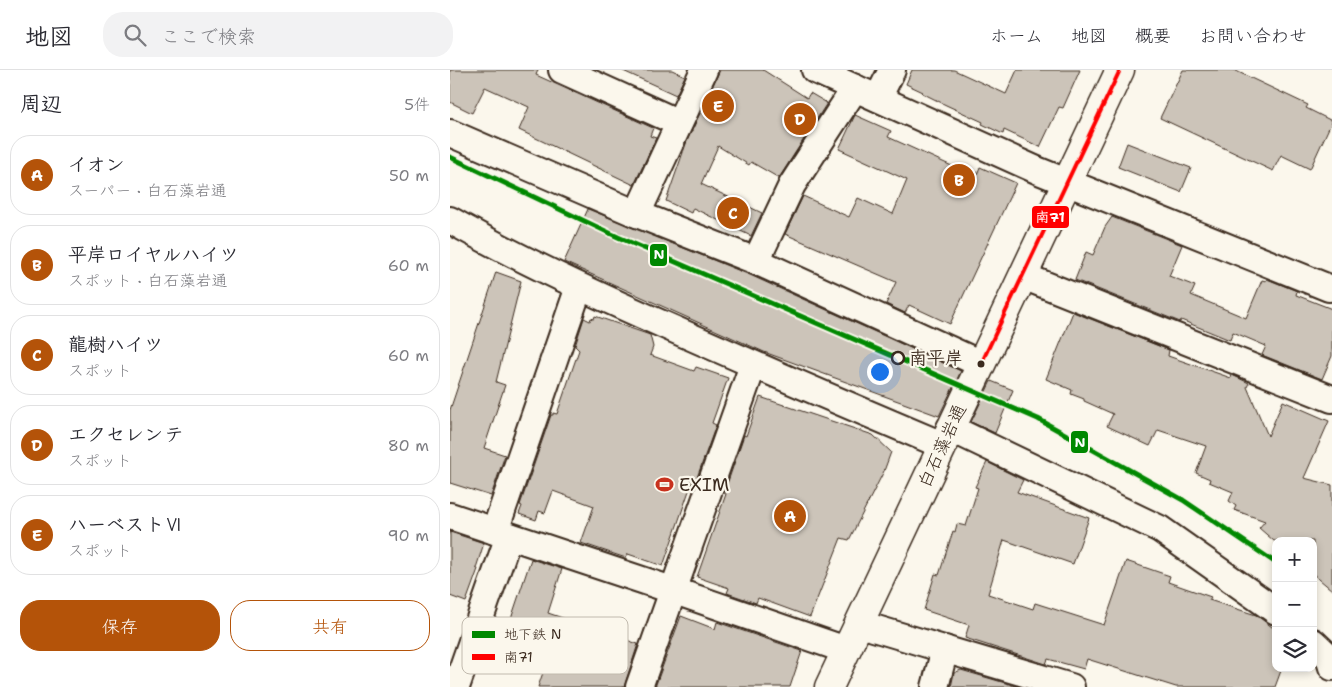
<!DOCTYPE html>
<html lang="ja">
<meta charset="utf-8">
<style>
:root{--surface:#fff;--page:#f2f2f3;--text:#2b2b33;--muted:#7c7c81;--line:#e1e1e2;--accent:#b45309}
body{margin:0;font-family:"Shantell Sans","Klee One",sans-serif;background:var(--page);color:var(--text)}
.controls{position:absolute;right:15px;bottom:15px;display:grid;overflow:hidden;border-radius:10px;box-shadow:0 2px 8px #0003}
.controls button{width:45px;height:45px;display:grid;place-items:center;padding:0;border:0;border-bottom:1px solid var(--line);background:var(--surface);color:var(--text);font:25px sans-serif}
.you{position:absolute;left:429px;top:301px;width:18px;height:18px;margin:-12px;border:4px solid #fff;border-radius:50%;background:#1a73e8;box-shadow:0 0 0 8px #1a73e833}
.badge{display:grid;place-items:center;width:32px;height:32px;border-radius:50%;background:var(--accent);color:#fff;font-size:16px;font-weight:700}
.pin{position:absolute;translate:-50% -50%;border:2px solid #fff;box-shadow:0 1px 5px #0006}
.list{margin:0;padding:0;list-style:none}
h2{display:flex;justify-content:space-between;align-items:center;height:65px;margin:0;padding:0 20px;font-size:21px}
h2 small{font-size:16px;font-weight:400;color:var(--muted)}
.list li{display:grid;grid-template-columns:32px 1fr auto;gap:15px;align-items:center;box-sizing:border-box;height:80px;margin:0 10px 10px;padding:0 10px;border:1px solid var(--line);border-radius:20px}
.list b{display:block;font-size:19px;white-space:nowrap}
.list p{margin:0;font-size:16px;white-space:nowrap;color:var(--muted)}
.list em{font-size:16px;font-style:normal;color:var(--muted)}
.actions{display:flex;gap:10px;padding:15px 20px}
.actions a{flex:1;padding:11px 0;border:1px solid var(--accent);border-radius:20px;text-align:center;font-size:18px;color:var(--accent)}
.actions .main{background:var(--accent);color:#fff}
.icon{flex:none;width:28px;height:28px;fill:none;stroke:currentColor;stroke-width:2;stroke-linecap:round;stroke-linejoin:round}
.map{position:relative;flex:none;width:882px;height:617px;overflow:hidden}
header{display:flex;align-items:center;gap:30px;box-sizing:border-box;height:70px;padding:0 25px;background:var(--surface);border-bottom:1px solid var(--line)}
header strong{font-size:24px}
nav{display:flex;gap:28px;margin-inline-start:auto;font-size:18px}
.search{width:350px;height:45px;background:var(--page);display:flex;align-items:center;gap:12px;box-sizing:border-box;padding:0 18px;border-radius:20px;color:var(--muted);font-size:19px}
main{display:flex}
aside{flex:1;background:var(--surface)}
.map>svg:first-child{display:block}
.building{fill:#ccc4b9;stroke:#3b2a1e}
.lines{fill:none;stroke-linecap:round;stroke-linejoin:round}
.minor-casing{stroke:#3b2a1e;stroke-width:30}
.major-casing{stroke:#3b2a1e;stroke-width:31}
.minor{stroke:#fbf7ec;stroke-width:26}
.major{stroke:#fbf7ec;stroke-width:28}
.bus-1-casing{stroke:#fbf7ec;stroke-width:8}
.bus-1{stroke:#f00;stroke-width:4}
.metro-1-casing{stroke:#fbf7ec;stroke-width:9}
.metro-1{stroke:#080;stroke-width:5}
.stop-dot{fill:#fbf7ec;stroke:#3b2a1e;stroke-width:2.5}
.bus-dot{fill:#3b2a1e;stroke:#fbf7ec;stroke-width:2}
.labels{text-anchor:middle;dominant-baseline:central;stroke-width:4.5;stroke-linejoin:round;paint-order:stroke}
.stop-label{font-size:18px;font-weight:bold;fill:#3b2a1e;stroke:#fbf7ec;text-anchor:start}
.street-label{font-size:18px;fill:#3b2a1e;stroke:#fbf7ec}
.poi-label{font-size:18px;fill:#3b2a1e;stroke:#fbf7ec;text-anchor:start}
.key{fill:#fbf7ec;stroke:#c1baae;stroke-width:1}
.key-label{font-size:14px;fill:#3b2a1e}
.line-badge{stroke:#fbf7ec;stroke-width:2}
.badge-label{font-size:14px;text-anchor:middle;font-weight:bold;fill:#fff}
</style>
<header>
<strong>地図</strong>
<div class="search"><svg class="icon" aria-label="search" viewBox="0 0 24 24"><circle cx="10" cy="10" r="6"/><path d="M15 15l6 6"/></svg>ここで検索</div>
<nav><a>ホーム</a><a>地図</a><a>概要</a><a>お問い合わせ</a></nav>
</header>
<main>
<aside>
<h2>周辺<small>5件</small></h2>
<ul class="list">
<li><span class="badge">A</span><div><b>イオン</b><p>スーパー · 白石藻岩通</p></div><em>50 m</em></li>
<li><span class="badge">B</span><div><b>平岸ロイヤルハイツ</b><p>スポット · 白石藻岩通</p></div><em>60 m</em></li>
<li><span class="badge">C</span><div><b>龍樹ハイツ</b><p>スポット</p></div><em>60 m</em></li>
<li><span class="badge">D</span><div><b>エクセレンテ</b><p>スポット</p></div><em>80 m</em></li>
<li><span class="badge">E</span><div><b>ハーベストⅥ</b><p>スポット</p></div><em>90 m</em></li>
</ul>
<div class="actions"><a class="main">保存</a><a>共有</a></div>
</aside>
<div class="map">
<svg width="882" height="617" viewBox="0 0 882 617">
<rect width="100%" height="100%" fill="#fbf7ec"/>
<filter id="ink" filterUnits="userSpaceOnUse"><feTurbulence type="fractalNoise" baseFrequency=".02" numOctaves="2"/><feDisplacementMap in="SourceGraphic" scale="10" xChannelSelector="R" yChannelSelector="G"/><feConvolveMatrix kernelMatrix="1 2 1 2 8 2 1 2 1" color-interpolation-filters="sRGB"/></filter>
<g filter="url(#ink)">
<g class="building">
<path d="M0,0H88L86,5L203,58L200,66L206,68L184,115L69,60L79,37L35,17L22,43L0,32Z"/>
<path d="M171,0H222L235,6L226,25Z"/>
<path d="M270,0H313L357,28L360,23L377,33L329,108L301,92L299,95L268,76L251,114L312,143L301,166L243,138L241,143L216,131L237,71Z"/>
<path d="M462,0H504L556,24L567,0H630L613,38L609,37L590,77L554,60L553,64L532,54L533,52L496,35L472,23L473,22L456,14Z"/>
<path d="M733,0H784L858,35L856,38L882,51L860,99L831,85L823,101L710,48Z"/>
<path d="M405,45L441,61L438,67L526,107L530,97L566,113L500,254L459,235L455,243L436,234L446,212L335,164L353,126L399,147L408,128L443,144L457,110L389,79Z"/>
<path d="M677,73L741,98L731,122L668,97Z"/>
<path d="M138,139L300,205L511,301L489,346L314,282L114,192Z"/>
<path d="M662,147L732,175L719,206L745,216L741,225L796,248L812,210L816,211L817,209L847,221L846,225L882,239V286L872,309L812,285L816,276L783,262L780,270L731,250L730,252L625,210L636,182L643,185L655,157Z"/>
<path d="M46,202L71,211L46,312L55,315L34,378L55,385L41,426L0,413V340Z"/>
<path d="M623,242L719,280L718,286L781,308L782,305L799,313L797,317L818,366L833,331L879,351L854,408L882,415V520L863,504V471H824L809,458L815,451L784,440L786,436L779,431L783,422L759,412L760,409L746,403L756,376L708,360L700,376L657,356L663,344L634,331V329L621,324L622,320L596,309Z"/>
<path d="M145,246L200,265L203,277L200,285L244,301L246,297L278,308L262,353L266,355L245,413L242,412L213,496L178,484L176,488L131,473L144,436L103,421L95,443L89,441L86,450L69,444L72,436L70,435L101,345H103V343L107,344L120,306L129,280L125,276L134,248L140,251L141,248L144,249Z"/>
<path d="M541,311L563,320L545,363L521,352Z"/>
<path d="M310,327L423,365L441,382L434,401L399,470L391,468L360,547L308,528L306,533L277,523L279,518L247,507L276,424L274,423L294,365L296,366Z"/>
<path d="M537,392L573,410L567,422L639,448L623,494L554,470L538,524L583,539L585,533L654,555L676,491L720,506L718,512L761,527L759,530L806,545L826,560V598H832L825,617H726L637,589L634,599L598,589L596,594L515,568L519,555L474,540L485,504L489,505L503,461L505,462L507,454L516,456L528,418L525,417Z"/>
<path d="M0,462L34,473L26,498L28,499L16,532L0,526Z"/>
<path d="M81,489L112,499L98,543L188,574L174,617H88L97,591L52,576Z"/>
<path d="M231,546L265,559L267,552L352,581L340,617H205Z"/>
<path d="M511,600L569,617H501L504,603Z"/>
</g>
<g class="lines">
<defs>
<g id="minor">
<path d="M112,0L229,53"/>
<path d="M365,0L589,101L879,218"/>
<path d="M428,28L442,0"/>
<path d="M0,63L187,144L306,191L531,294"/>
<path d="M187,144L254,0"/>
<path d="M0,150C72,191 146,225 221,258C311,298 402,337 492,375"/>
<path d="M306,191L342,115L405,18"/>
<path d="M573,206L882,329"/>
<path d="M500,358L710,459L826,541"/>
<path d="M0,446L222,520L396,580"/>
<path d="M45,461L129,217"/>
<path d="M410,554L621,617"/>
<path d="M863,572L879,587L882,597"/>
<path d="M6,617L59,466"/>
<path d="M189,617L303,295"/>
<path d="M485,617L495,579"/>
</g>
<path id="major" d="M379,617L670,0"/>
</defs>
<use href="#minor" class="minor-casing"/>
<use href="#major" class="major-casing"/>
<use href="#minor" class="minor"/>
<use href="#major" class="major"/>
<defs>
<path id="bus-1" d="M531,294L670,0"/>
</defs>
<use href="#bus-1" class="bus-1-casing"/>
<use href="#bus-1" class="bus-1"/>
<defs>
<path id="metro-1" d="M0,87L168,167L588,349L733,430L826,493"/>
</defs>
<use href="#metro-1" class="metro-1-casing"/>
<use href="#metro-1" class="metro-1"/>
</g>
</g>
<defs>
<symbol id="stadium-bare" viewBox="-9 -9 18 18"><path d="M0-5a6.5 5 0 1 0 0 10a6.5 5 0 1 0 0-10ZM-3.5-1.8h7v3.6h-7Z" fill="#c8321e" stroke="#fbf7ec" stroke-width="2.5" paint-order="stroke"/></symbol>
</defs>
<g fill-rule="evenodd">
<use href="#stadium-bare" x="202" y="402" width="25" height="25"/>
</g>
<circle class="stop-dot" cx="448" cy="288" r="6"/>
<circle class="bus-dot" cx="531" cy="294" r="4.5"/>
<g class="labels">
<g class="stop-label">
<text x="459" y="288">南平岸</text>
</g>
<g class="street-label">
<text transform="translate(492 376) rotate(-65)">白石藻岩通</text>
</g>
<g class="poi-label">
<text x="229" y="415">EXIM</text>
</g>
</g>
<rect x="12" y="547" width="166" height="57" rx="8" class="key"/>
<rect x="22" y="561" width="23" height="7" fill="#080"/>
<rect x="22" y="584" width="23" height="6" fill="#f00"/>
<g class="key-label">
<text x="54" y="569">地下鉄 N</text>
<text x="54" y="592">南71</text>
</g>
<g class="line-badge">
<rect x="581" y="135" width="39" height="24" rx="5" fill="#f00"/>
<rect x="199" y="173" width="19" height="24" rx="5" fill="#080"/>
<rect x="620" y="360" width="19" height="24" rx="5" fill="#080"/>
</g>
<g class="badge-label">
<text x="600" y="152">南71</text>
<text x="209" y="189">N</text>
<text x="630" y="377">N</text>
</g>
</svg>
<div class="controls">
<button>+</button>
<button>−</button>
<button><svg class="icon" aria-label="layers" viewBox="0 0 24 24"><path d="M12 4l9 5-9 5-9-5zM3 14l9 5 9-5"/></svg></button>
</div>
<div class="you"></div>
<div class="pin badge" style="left:340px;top:446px">A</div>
<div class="pin badge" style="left:509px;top:110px">B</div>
<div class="pin badge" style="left:283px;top:143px">C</div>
<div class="pin badge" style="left:350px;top:49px">D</div>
<div class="pin badge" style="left:268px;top:36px">E</div>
</div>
</main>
